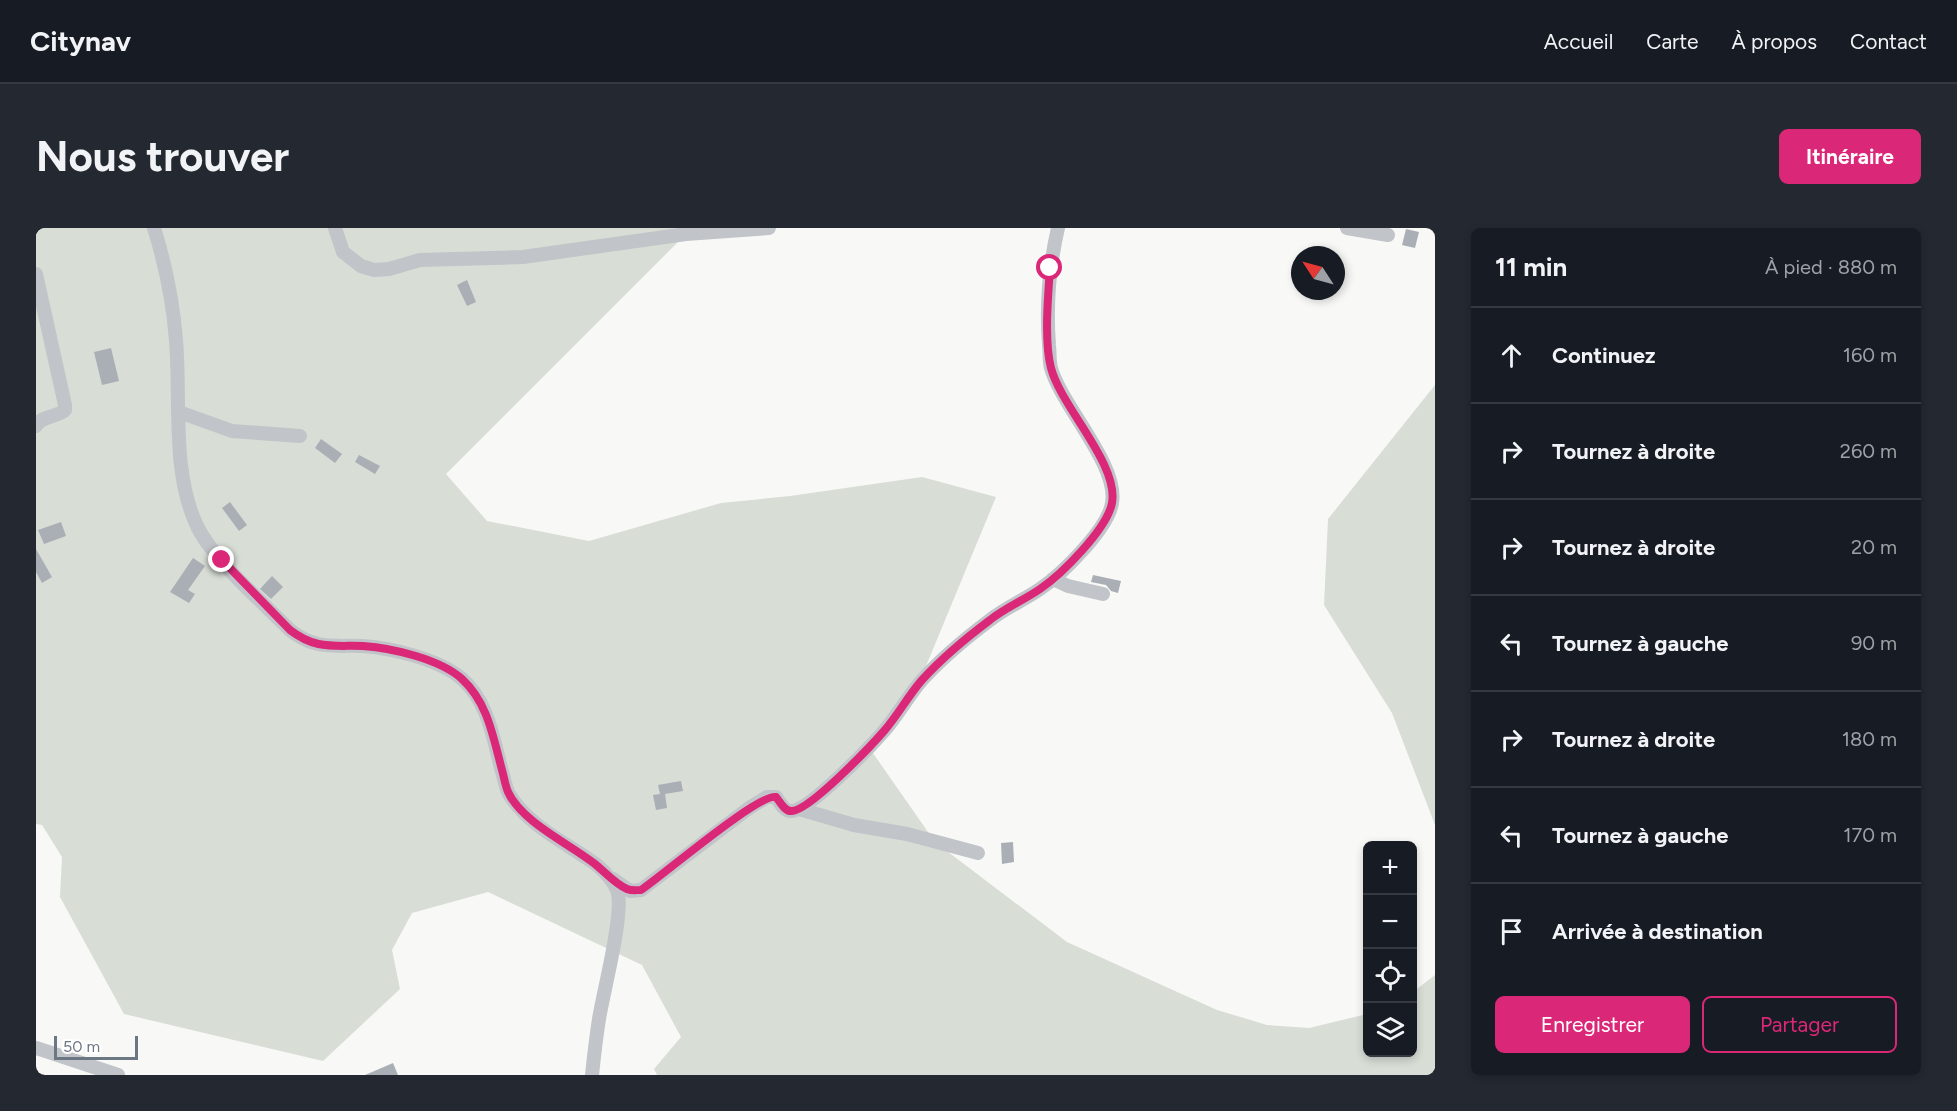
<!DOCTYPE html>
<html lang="fr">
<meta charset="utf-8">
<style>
:root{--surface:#171b24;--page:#242831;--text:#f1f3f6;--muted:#9ea1a6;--line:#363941;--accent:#db2777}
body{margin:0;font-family:Figtree,sans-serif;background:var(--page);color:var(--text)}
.controls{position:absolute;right:18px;bottom:18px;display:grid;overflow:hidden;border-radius:9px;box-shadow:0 3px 9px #0003}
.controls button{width:54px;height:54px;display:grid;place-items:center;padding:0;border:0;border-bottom:2px solid var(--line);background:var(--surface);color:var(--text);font:30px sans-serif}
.compass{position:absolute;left:1255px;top:18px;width:54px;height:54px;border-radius:50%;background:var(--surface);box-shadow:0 3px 9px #0003;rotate:306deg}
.scale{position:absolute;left:18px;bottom:15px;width:84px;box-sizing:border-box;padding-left:6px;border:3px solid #6c7784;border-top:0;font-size:16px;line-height:21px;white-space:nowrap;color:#6c7784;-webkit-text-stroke:4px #fff;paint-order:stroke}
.stop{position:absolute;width:18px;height:18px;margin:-14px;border:4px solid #db2777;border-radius:50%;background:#fff}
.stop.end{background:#db2777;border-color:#fff;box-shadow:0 2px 6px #0008}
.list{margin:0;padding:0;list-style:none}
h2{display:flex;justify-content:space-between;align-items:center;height:78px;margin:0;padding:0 24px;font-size:26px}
h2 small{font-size:20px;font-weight:400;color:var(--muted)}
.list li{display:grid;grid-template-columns:39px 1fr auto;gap:18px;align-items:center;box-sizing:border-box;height:96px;padding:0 24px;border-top:2px solid var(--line)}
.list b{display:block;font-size:22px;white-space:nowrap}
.list em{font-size:20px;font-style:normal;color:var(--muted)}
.actions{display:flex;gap:12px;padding:18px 24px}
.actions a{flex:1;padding:14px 0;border:2px solid var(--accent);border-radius:9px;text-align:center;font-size:21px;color:var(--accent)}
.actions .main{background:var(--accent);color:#fff}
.icon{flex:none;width:33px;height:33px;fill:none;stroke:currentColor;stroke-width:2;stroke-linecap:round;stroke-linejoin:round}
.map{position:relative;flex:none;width:1399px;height:847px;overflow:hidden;border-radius:9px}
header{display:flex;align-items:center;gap:36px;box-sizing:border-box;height:84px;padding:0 30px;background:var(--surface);border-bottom:2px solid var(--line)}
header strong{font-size:28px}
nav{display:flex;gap:33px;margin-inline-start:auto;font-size:21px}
.intro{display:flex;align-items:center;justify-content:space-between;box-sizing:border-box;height:144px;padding:0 36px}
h1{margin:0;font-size:42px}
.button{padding:15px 27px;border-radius:9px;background:var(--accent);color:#fff;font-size:21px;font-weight:700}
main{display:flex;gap:36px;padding:0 36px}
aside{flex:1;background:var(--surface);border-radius:9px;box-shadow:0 3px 9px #0003}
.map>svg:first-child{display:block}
.green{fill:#d8ddd6}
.building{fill:#aaafb6}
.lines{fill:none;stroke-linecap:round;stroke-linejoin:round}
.minor{stroke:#c1c4c8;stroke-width:14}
.route{stroke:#db2777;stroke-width:8}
</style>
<header>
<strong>Citynav</strong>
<nav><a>Accueil</a><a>Carte</a><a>À propos</a><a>Contact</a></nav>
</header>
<div class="intro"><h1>Nous trouver</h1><a class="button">Itinéraire</a></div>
<main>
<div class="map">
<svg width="1399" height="847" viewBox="0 0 1399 847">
<rect width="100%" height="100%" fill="#f8f9f7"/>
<g class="green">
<path d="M0,0H656L410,246L451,293L553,313L685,275L754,268L886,249L960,269L883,455L832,518L899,614L1031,714L1181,782L1231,797L1273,800L1331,786L1332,824H1376L1377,764L1399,747V847H621L618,841L645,809L606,737L452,664L376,685L356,722L364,761L287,833L88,786L24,669L26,629L6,597L0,596Z"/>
<path d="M1399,157V597L1356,485L1288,377L1292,291Z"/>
</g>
<g class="building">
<path d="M1370,1L1383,4L1379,20L1366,17Z"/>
<path d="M431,52L440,74L431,78L421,57Z"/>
<path d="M75,120L83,153L66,157L58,124Z"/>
<path d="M285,211L306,226L299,235L279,220Z"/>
<path d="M323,227L344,238L339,246L319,234Z"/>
<path d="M194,274L211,297L203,303L186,280Z"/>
<path d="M25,294L30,308L8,316L2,302Z"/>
<path d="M0,321L16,349L6,355L0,344Z"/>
<path d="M157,330L169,338L152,362L159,366L153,375L134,364Z"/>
<path d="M1057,347L1085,353L1082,365L1075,363L1070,357L1055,354Z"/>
<path d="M236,348L247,359L235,371L224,361Z"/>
<path d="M645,553L647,563L629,566L631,580L620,582L617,567L624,566L622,557Z"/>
<path d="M977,614L978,634L966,636L965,615Z"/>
<path d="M357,835L362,847H329Z"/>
</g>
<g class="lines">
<g class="minor">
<path d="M118,0C129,35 137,75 140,112C145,172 135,246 162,300C179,333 227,375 254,402C279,422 297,417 327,418C356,420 402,431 425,450C452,473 457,509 465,540C468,549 469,559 473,566C492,598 532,616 561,637C569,644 577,652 581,662C589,683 567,765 563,791C560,810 558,828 556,847"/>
<path d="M299,0L307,24L325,38L338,42L353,41L384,32L487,29L650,6L733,0"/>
<path d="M1311,0L1352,7"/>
<path d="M0,46L29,177V182C20,190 6,187 0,198"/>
<path d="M143,184L196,203L264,208"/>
<path d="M1017,351L1032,358L1067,366"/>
<path d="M763,581L818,597L871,606L942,625"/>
<path d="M577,651L594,663L605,662L713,580L731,569H740C744,575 749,584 756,583C775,581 834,519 848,503C862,487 872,468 886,452C906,430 930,410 954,392C969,380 988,372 1004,361C1026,346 1072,301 1076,275C1083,237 1025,177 1015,140C1013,133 1014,125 1013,117C1010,78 1013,39 1022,0"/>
<path d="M0,820L82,847"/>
</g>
</g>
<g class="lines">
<path class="route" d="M186,332L254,402C280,422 297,417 327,418C356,420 404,431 426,451C452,475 457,509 466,542C468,549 469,557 472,564C486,594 532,615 559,636C569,644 579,656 591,661C596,663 600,662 605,662C626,648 723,565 740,569C744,574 749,584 756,583C774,582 834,519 848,503C862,487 872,468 886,452C906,430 930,410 954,392C969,380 988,372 1004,361C1026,346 1071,301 1076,275C1083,236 1025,179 1015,140C1008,113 1012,69 1014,40"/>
</g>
</svg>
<div class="controls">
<button>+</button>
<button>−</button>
<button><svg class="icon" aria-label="locate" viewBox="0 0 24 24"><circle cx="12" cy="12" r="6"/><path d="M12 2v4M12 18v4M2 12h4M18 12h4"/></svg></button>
<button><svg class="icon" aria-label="layers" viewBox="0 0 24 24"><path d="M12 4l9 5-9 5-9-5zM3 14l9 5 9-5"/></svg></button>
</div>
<svg class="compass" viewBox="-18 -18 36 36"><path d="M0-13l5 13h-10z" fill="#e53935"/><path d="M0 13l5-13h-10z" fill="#9ea1a6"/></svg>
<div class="scale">50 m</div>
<div class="stop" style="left:1014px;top:40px"></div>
<div class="stop end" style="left:186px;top:332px"></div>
</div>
<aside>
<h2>11 min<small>À pied · 880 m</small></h2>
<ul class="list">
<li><svg class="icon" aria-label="ahead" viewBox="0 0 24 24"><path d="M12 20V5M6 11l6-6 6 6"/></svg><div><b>Continuez</b></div><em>160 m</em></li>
<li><svg class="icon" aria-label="right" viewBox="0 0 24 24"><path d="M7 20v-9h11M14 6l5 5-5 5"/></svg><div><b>Tournez à droite</b></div><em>260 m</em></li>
<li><svg class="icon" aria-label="right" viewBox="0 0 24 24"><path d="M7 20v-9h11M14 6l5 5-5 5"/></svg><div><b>Tournez à droite</b></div><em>20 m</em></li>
<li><svg class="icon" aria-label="left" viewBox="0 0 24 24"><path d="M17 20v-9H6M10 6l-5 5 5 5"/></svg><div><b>Tournez à gauche</b></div><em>90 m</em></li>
<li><svg class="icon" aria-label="right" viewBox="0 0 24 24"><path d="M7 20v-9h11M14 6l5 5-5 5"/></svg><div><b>Tournez à droite</b></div><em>180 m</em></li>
<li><svg class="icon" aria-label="left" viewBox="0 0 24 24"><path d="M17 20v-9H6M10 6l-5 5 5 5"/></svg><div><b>Tournez à gauche</b></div><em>170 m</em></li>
<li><svg class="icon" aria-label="arrive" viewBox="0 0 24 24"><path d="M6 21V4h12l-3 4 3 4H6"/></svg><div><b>Arrivée à destination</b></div></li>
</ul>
<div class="actions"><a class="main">Enregistrer</a><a>Partager</a></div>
</aside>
</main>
